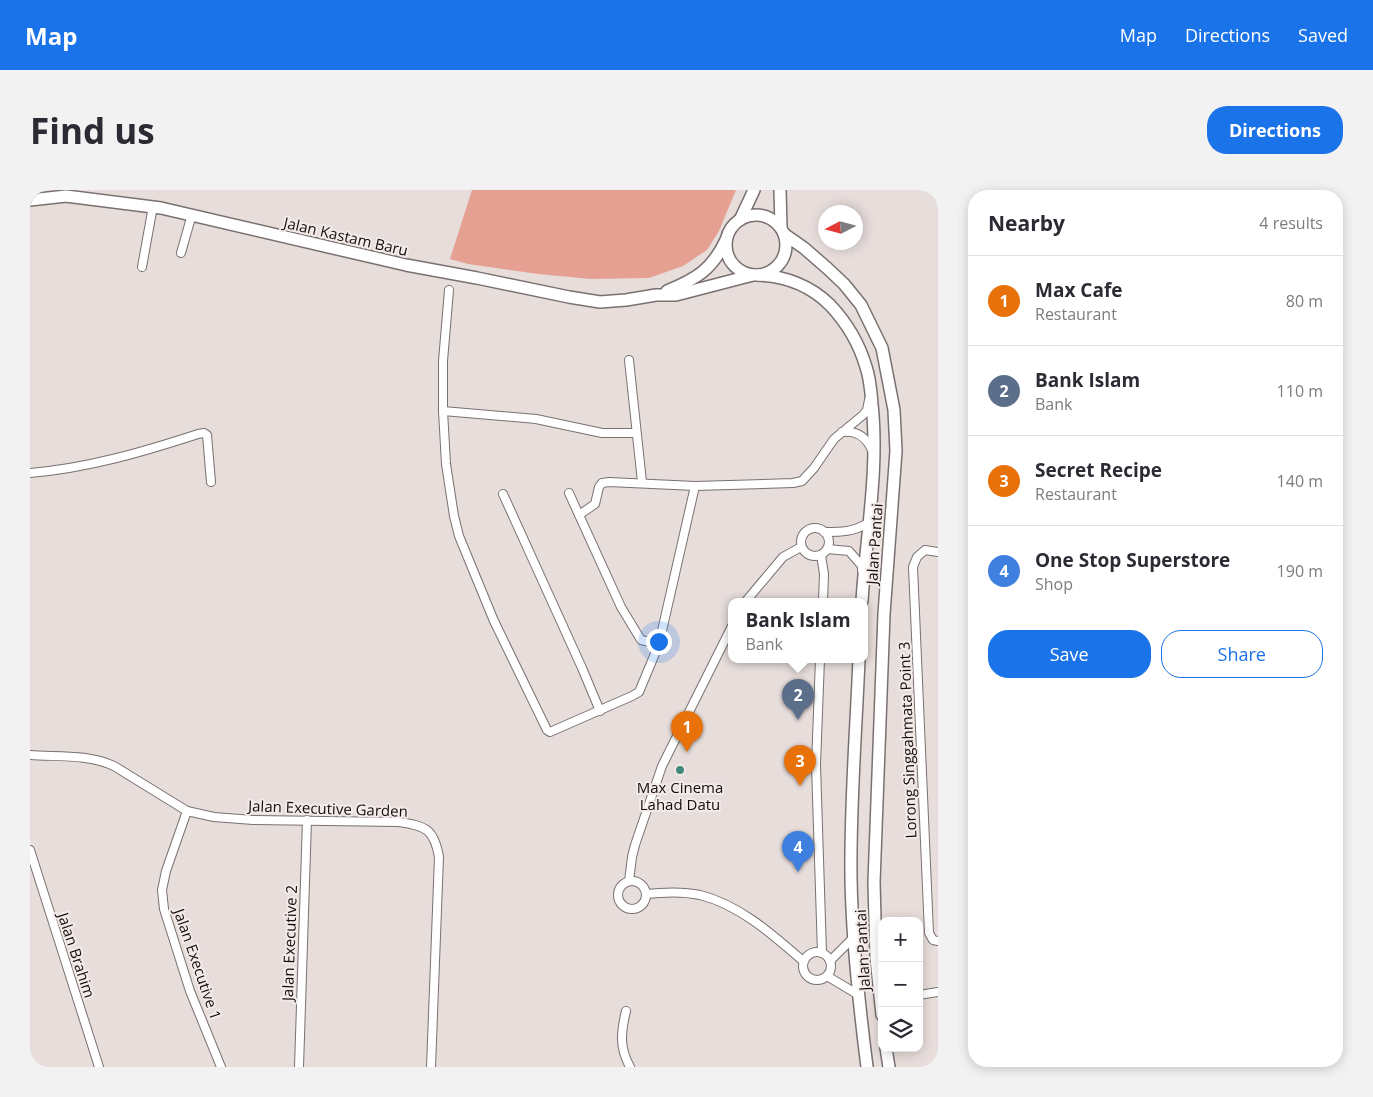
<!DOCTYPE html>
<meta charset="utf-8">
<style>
:root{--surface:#fff;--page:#f2f2f3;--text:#2b2b33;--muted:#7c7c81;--line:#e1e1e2;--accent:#1a73e8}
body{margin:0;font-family:"Open Sans",sans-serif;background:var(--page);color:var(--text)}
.controls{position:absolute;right:15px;bottom:15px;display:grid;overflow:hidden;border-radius:10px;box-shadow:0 2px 12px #0003}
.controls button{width:45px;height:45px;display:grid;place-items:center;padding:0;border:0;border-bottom:1px solid var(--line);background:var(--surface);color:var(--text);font:25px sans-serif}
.compass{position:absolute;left:788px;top:15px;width:45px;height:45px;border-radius:50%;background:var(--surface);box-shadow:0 2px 12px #0003;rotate:264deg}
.you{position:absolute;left:628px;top:451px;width:18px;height:18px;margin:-12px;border:4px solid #fff;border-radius:50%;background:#1a73e8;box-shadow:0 0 0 8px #1a73e833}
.badge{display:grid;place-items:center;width:32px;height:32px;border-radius:50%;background:var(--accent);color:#fff;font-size:16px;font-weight:700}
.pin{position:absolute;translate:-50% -41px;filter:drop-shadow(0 1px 2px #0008)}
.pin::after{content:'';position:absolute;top:26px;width:18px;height:15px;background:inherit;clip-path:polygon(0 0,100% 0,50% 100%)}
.popup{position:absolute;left:698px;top:408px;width:140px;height:65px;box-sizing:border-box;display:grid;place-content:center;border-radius:10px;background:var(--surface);filter:drop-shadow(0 1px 4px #0005);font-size:16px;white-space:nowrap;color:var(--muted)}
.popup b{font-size:19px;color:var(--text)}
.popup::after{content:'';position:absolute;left:50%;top:100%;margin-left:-10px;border:10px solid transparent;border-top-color:var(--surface)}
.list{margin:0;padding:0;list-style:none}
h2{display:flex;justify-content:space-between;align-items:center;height:65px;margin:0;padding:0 20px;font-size:21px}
h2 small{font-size:16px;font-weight:400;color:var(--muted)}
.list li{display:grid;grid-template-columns:32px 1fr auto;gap:15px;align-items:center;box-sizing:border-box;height:90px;padding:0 20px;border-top:1px solid var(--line)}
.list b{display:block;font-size:19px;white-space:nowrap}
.list p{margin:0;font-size:16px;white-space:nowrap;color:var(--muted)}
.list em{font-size:16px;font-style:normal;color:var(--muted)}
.actions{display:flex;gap:10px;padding:15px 20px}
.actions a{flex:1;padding:11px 0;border:1px solid var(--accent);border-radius:20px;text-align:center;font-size:18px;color:var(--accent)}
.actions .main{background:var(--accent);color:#fff}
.icon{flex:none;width:28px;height:28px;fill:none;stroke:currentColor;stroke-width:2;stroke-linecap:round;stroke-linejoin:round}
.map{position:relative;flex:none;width:908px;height:877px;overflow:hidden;border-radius:20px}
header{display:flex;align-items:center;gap:30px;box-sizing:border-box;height:70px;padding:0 25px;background:var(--accent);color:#fff}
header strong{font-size:24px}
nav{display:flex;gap:28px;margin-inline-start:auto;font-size:18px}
.intro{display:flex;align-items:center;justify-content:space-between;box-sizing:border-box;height:120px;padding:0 30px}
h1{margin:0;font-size:35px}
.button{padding:12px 22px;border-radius:20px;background:var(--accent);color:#fff;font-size:18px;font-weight:700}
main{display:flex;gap:30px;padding:0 30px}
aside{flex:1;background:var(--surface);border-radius:20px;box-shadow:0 2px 12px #0003}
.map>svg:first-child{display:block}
.green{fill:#e5a092}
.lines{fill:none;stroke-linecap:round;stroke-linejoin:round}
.street-casing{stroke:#79716f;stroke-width:10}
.secondary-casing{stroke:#79716f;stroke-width:14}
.street{stroke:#fff;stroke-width:8}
.secondary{stroke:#fff;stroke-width:11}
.poi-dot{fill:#43887d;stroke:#f4eae8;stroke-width:2}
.labels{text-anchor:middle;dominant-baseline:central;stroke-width:4;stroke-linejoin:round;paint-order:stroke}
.street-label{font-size:15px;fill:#110e0d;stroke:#f4eae8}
.poi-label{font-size:15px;fill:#110e0d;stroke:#f4eae8}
</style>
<header>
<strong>Map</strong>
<nav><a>Map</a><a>Directions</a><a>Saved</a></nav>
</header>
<div class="intro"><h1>Find us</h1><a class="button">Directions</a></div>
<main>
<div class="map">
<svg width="908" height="877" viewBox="0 0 908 877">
<rect width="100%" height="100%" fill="#e7dddb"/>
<path class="green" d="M442,0H706L689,41L677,60L653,76L619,88L561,89L508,84L438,74L420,69Z"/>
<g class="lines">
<defs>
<g id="street">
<path d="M151,63L162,24"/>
<path d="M112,77L123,16"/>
<path d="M419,100L413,171V221L416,274L424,326L429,346L464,431L517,540L520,542L602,506L609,502L629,454L665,296"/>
<path d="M599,170L612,292"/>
<path d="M413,221L506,229L572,243H606"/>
<path d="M812,242C827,240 836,247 842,260"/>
<path d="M0,283C58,278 113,262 168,244L174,243L177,245L181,292"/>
<path d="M539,303L591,417L611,450L629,454"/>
<path d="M473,304L552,478L570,521"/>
<path d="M549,325L565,314L569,297L572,293L579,292L665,296L763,293L772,291L784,278L804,249L833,225L837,220L839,210"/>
<circle cx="785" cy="352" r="14"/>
<path d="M794,342C812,342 823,342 838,333L839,329"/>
<path d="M797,359L819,361L832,376V380"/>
<path d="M908,362L895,360L887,367L883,377L899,743L903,750L908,751"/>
<path d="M791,365L794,384L793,411"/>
<path d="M716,411L753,367L771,357"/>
<path d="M790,469L786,575L792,763"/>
<path d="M0,565C28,567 58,564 84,576L157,621L184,627L223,630L369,632C396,636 404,639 409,667L401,877"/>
<path d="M157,621L136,681L132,700L134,719L160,801L191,877"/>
<path d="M0,660L69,877"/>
<path d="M599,691L602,667L605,655L632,576L702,436"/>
<circle cx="602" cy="705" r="14"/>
<path d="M616,704C634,702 652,701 670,705C710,715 743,745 773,771"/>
<circle cx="787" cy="776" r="14"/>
<path d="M800,771L823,748"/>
<path d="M797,786L827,804"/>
<path d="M889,805L908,802"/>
<path d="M596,821C591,842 589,857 600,877"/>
<path d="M269,877L277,630"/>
</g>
<g id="secondary">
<path d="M750,0L751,38"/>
<path d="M0,10L36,6L131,18L376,75L447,88L539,107L570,112L596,110L626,105H646L723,85"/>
<circle cx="726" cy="55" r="30"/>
<path d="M710,30L724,0"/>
<path d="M754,44L774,58L797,78L814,94L831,115L852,158L864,220L866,261L854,424L844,692L846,768L852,825"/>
<path d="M728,85C755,86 781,96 800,115C817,133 829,153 836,177C840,188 841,202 842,214C849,280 836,346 832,411"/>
<path d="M637,101C666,89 682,80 696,50"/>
<path d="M829,469C826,542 820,615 821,688C822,752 829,814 837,877"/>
<path d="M856,858L859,877"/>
</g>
</defs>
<use href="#street" class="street-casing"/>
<use href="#secondary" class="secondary-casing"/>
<use href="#street" class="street"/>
<use href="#secondary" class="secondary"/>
</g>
<circle class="poi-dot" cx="650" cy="580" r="5"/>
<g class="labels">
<g class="street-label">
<text transform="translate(316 46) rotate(13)">Jalan Kastam Baru</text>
<text transform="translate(844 354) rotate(-86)">Jalan Pantai</text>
<text transform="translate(877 550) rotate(-92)">Lorong Singgahmata Point 3</text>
<text transform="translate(298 618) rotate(2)">Jalan Executive Garden</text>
<text transform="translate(259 753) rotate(-88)">Jalan Executive 2</text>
<text transform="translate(832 760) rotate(-93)">Jalan Pantai</text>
<text transform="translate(47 765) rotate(72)">Jalan Brahim</text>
<text transform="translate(168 774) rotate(71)">Jalan Executive 1</text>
</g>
<g class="poi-label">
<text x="650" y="597">Max Cinema<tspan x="650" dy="17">Lahad Datu</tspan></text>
</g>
</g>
</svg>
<div class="controls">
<button>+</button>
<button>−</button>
<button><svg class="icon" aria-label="layers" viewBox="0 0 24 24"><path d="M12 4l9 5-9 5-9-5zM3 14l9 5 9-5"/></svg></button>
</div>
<svg class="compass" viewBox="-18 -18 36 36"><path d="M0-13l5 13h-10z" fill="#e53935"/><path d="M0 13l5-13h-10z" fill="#7c7c81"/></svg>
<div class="you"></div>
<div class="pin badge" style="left:657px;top:562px;background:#e8710a">1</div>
<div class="pin badge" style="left:768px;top:530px;background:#5c6f8a">2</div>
<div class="popup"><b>Bank Islam</b>Bank</div>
<div class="pin badge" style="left:770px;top:596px;background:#e8710a">3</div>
<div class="pin badge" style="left:768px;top:682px;background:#3f7fe0">4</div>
</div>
<aside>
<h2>Nearby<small>4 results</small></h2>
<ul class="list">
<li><span class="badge" style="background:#e8710a">1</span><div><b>Max Cafe</b><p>Restaurant</p></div><em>80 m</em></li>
<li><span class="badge" style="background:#5c6f8a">2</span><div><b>Bank Islam</b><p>Bank</p></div><em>110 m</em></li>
<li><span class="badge" style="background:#e8710a">3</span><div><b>Secret Recipe</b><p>Restaurant</p></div><em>140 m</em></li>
<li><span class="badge" style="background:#3f7fe0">4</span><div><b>One Stop Superstore</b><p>Shop</p></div><em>190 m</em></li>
</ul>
<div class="actions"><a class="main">Save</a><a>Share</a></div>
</aside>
</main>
